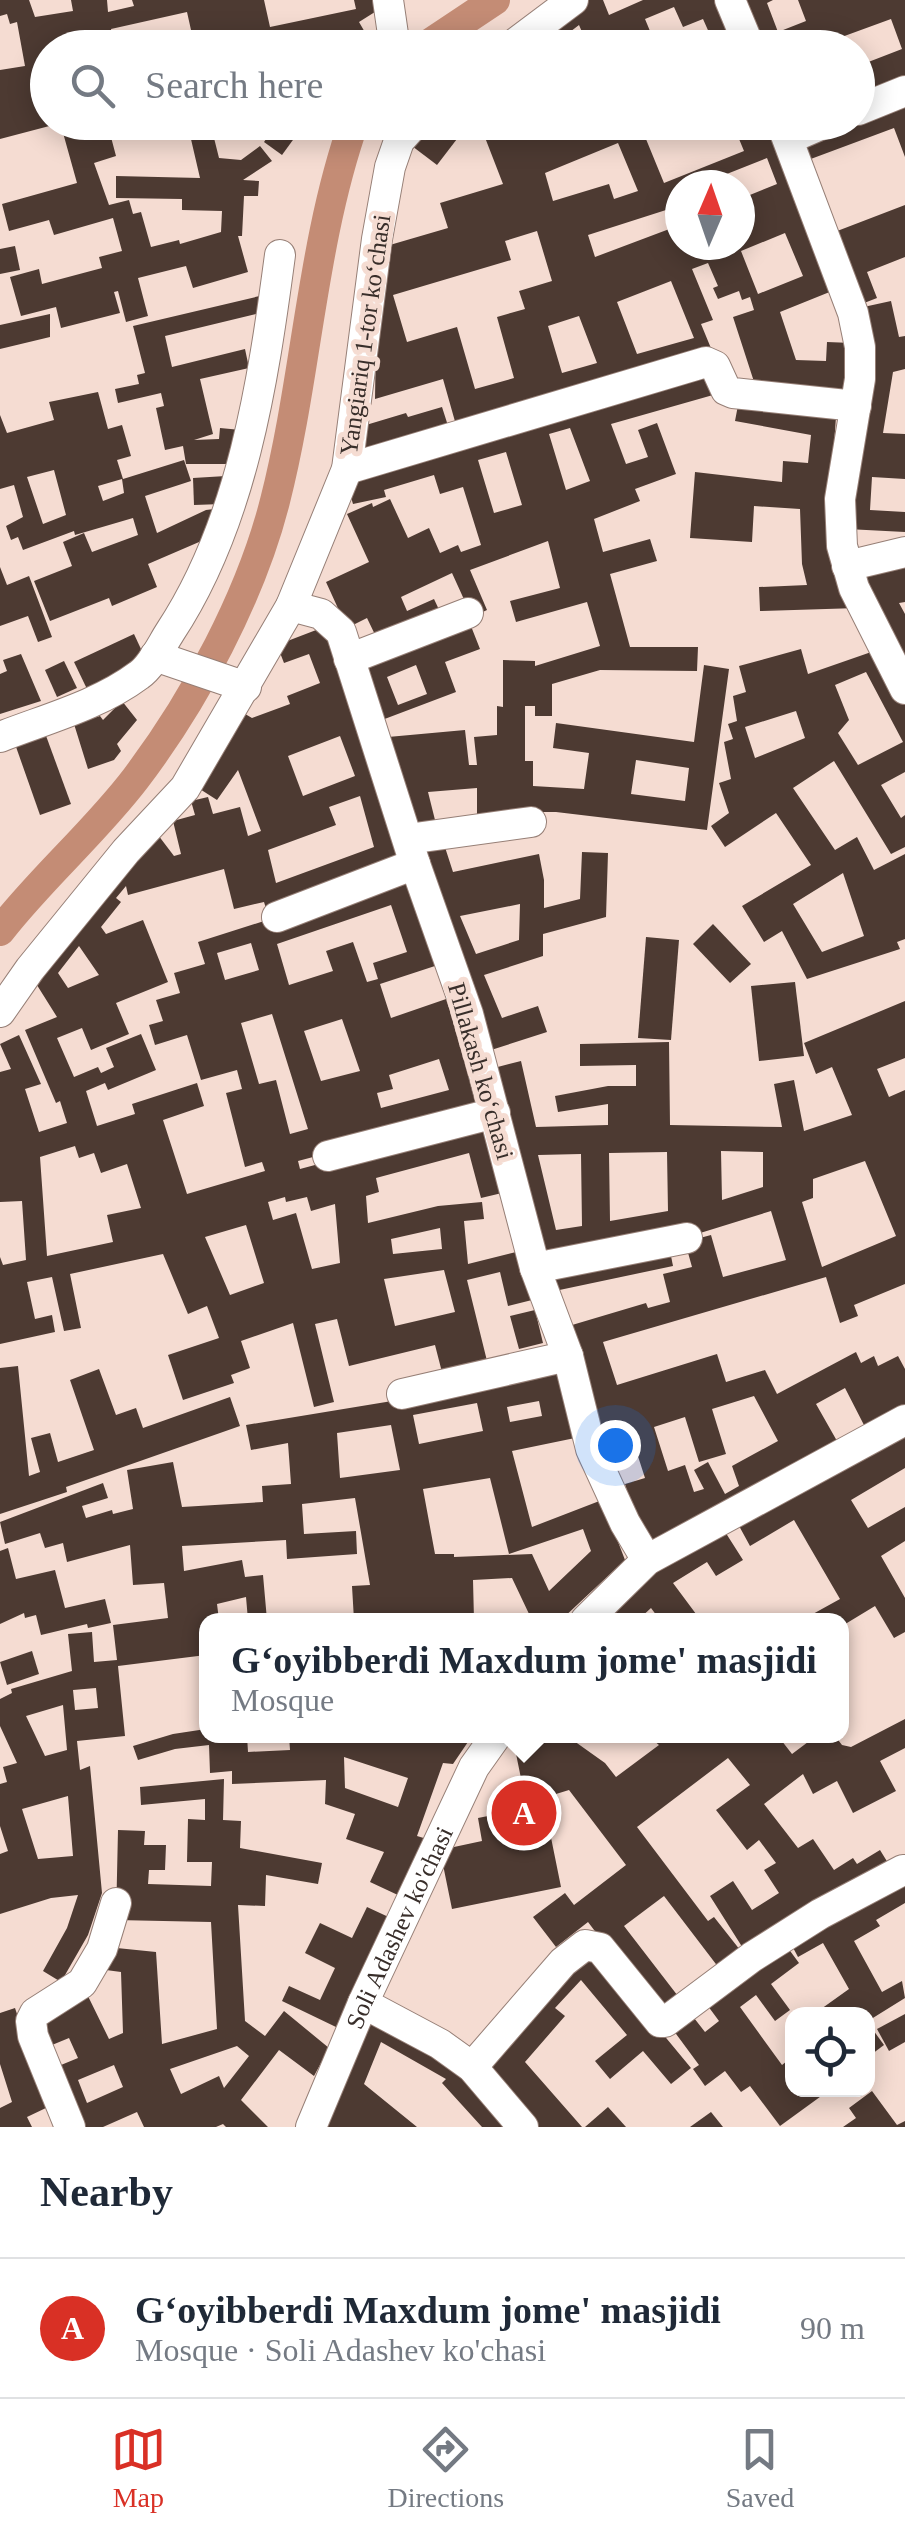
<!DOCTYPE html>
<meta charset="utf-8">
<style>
:root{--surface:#fff;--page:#f6f6f7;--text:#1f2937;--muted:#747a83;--line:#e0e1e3;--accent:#d93025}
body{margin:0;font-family:"Times New Roman",serif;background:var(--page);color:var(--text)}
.controls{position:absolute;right:30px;bottom:30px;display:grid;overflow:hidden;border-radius:20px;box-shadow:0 5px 25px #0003}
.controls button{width:90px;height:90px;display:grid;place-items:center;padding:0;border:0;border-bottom:2px solid var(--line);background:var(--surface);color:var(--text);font:50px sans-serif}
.compass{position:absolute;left:665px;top:170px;width:90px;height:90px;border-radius:50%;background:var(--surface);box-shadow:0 5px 25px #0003;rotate:2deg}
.you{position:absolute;left:615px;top:1445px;width:35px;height:35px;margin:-25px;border:8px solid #fff;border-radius:50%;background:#1a73e8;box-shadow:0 0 0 15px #1a73e833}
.badge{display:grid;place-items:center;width:65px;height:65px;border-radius:50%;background:var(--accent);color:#fff;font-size:32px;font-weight:700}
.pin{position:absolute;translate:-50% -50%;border:5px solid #fff;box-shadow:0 2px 10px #0006}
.popup{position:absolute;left:199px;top:1613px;width:650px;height:130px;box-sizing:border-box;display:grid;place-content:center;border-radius:20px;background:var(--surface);filter:drop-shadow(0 2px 8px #0005);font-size:32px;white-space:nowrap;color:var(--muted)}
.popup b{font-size:38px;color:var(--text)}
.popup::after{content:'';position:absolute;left:50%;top:100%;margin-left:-20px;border:20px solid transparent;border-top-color:var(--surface)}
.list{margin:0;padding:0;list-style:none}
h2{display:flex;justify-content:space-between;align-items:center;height:130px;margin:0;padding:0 40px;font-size:42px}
h2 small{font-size:32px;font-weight:400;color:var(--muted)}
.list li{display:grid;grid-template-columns:65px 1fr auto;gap:30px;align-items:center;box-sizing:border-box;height:140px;padding:0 40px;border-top:2px solid var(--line)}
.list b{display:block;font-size:38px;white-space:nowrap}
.list p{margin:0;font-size:32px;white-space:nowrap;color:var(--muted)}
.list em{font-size:32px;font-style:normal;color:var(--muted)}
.icon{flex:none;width:55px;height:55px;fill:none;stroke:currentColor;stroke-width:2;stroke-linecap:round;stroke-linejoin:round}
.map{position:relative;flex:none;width:905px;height:2127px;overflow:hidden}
.search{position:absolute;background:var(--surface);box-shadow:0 5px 25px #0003;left:30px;right:30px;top:30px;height:110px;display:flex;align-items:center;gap:25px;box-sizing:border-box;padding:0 35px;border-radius:55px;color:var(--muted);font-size:38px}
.sheet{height:270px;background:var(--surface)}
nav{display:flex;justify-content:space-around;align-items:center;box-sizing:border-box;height:140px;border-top:2px solid var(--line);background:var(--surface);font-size:28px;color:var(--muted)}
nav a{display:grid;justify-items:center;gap:5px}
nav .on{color:var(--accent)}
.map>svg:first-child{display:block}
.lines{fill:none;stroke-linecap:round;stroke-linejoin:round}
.canal{stroke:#c48c75;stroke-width:30}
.building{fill:#4d3a32;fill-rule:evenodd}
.minor-casing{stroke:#967f76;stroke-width:32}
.minor{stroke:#fff;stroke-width:30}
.labels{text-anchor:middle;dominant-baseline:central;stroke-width:10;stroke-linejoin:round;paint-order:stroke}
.street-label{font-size:25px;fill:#382e2a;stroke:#f5dcd2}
</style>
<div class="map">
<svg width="905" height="2127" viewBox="0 0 905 2127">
<rect width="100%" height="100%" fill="#f5dcd2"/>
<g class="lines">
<g class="canal">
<path d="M423,48L495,0"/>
<path d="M0,931C42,877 95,832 136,778C195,700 251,596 275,501C307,376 311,244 354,122"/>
</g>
</g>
<g class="building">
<path d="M0,0H29L35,17L73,11L71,0H107L108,12L134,6L132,0H264L270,27L356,9L354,0H384L386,5L359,22L370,41L362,48H347L338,36L296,48H278L267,31L245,36L247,48H195L187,12L111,29L114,48H48V122L57,124L0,139V70L25,66L17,22L10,24L7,14L0,16Z"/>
<path d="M574,0H603L609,15L643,0H722L742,48H687L711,37L703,19L683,27L674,7L645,19L657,48H624L623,45L589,48L579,25L549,48H510Z"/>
<path d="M736,0H773L767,3L778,32L806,21L798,0H905V82L858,100V66L902,49L891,19L839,38L842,48H754Z"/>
<path d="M905,99V157L894,128L800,163L792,141L842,122H858Z"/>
<path d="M60,122H107L116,156L94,163L109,205L129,200L133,214L141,212L151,247L179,240L180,244L221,232L222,211L182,210V199L116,198V176L200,178L187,122H210L219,158L241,160L260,146L272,161L243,180L259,181L258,196H244L242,236H238L248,272L193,288L186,266L138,278L148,316L126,322L118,291L114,292L120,313L61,328L56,307L21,316L10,277L39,269L42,284L102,268L99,257L122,251L113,218L54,235L49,220L9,231L2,204L77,183Z"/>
<path d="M278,122H306L282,155L264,142Z"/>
<path d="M430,122H470L437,165L412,146Z"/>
<path d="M479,122H505L512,139L554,122H639L664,183L744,151L732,122H774L842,287L780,312L796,360L826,361L827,342L852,343L850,394L757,391L733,317L754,310L750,297L742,300L739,291L718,299L713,288L718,286L708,263L692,269L713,320L701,324L715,358L456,425L443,379L375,399L377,277L383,247L448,228L440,203L503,184ZM618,143L638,191L614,199L609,184L553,201L545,173ZM767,158L777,184L740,199V245H680V185H699ZM666,210L672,228L595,257L588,235ZM537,231L552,281L519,291L525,309L497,317L514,378L475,389L457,327L407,342L393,295L511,260L505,241ZM785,233L803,276L758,294L741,251ZM671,281L694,338L637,354L617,302ZM579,316L597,363L562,373L548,326Z"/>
<path d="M905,205V257L867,272L877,298L859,305L832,233Z"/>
<path d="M15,246L20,270L0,274V249Z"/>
<path d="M264,295L268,311L165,336L172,367L245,349L249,368L200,379L213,434L194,440L219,439L220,428L241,430L236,464H186L183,446L165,450L156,408L164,406L161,393L118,403L115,389L139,384L137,375L145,373L133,326Z"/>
<path d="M891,301L899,337L905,336V369L893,372L883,433L905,434V479L872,477L870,510L905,512V532L847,529L859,308Z"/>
<path d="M50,314V337L0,349V325Z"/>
<path d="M705,366L713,395L611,424L626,464L648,457L638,430L657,423L676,474L635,489L640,501L594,519L603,552L650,539L657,561L610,574L630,647H698L697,671L600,670L552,684V716H535V706H525V761H533V786L584,789L589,753L553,748L556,723L694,742L704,665L729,669L707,830L556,812H513L477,823V788L428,792L437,828L407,835L388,737L465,730L469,765H477L474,737L497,735V706L503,707V660L535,661V666L600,646L587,602L516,622L510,601L560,588L548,541L470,570L487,610L472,617L452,573L401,597L407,611L434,599L442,616L380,645L367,618L347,628L326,582L369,562L347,514L372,503L373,507L390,499L408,538L429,528L440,553L458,545L461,552L481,545L463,487L440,494L434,475L384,490L386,497L353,504L347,484ZM570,428L590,481L566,490L549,434ZM506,452L522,505L494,513L478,460ZM636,760L689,768L685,801L631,794Z"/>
<path d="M98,392L108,429L122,425L131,456L117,460L123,479L184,460L191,481L145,496L157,533L206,510L222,508L213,536L148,564L157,587L112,606L109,598L50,621L34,581L72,566L63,542L84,533L92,552L138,535L133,518L75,535L74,531L23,550L18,537L11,540L6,526L23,517L14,485L0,489V415L7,433L54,420L49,402ZM54,470L66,515L43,524L27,477ZM122,479L124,493L103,501L98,486Z"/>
<path d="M739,400L836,417L831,486L858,608L760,611L759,587L807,585L802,564L800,509L754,506L752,542L690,538L695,472L782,482L783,461L808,463L811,435L735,421Z"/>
<path d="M442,407L450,432L363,452L356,428L406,413L408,417Z"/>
<path d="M226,476L222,504L194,505L193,478Z"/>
<path d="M905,557V602L899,603L905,614V672L851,568Z"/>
<path d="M0,567L7,585L29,576L52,637L38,642L28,616L0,626Z"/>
<path d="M467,616L480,649L445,662L456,692L374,723L350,660ZM416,665L427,694L398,705L387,677Z"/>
<path d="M324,627L403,865L268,915L264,902L234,909L224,869L128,895L126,886L116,898L121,902L101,927L106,934L143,920L168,982L116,1003L129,1034L91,1050L82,1028L57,1038L74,1077L98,1067L101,1073L114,1067L106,1048L141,1034L156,1070L108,1090L105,1083L86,1091L97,1126L135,1114L132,1104L197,1083L204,1106L163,1120L187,1194L265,1171L262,1162L245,1167L226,1093L242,1089L237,1070L201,1080L187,1035L155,1045L149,1025L163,1021L156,1000L180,993L174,973L205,964L198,942L408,875L438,965L380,984L391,1018L449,998L487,1111L298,1161L300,1169L483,1120L502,1193L481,1198L469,1153L376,1178L379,1192L366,1196L368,1223L438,1206L482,1202L484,1219L464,1221L468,1264L520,1251L532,1300L508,1306L500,1272L467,1280L489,1369L444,1380L435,1345L349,1366L337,1319L315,1324L334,1402L314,1407L293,1323L241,1341L250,1368L231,1375L234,1383L183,1400L168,1355L219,1338L207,1306L188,1314L163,1254L70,1274L81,1328L64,1331L52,1277L27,1282L35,1319L52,1315L55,1332L0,1344V1257L3,1265L26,1260L22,1201L0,1202V1072L11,1069L0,1044L19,1035L41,1084L25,1089L39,1132L67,1123L60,1101L56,1103L25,1030L57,1017L30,974L155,831L174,856L181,854L173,821L195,815L191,801L208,797L213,814L240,807L248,836L261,831L238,770L217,800L192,784L240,711L252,718L290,704L287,696L320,683L309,654L284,663L277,645ZM340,736L355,776L303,796L288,756ZM360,796L374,847L276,883L268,850L336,825L329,807ZM391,905L407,952L373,963L378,979L367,982L353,942L326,951L333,971L289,985L277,944ZM251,943L259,970L225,980L217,953ZM79,946L99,975L68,988L58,973ZM272,1014L308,1129L290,1134L276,1080L259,1084L241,1023ZM342,1019L360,1071L321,1081L304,1031ZM439,1059L449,1090L381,1108L377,1093L393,1089L389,1075ZM75,1146L79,1158L94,1153L101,1173L127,1164L141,1208L107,1215L113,1242L47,1256L40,1157ZM285,1197L286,1202L307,1197L311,1211L335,1204L340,1263L312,1269L296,1213L273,1220L268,1202ZM246,1225L264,1283L230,1295L205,1237ZM440,1228L442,1249L393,1254L391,1239ZM444,1270L455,1312L395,1326L384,1279Z"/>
<path d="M134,634L147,662L87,689L74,662Z"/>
<path d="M801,649L808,674L877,650L905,703V772L881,785L901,818L905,815V847L891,854L834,761L793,788L835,850L857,837L874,870L905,854V939L897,942L900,949L807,979L782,931L764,942L742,906L811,865L776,813L725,847L711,826L729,813L719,783L731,779L724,742L733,739L728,724L737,721L733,696L746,692L739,666ZM866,672L903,742L858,765L838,733L849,720L835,685ZM796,711L805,738L755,758L745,727ZM843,873L864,936L822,952L793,904Z"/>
<path d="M21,654L41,701L0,714V674L7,671L3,660Z"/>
<path d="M64,661L77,688L57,697L45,670Z"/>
<path d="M122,701L137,720L117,744L121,751L114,760L88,769L74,724L100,716L103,720Z"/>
<path d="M45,733L71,804L40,815L15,744Z"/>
<path d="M442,838L453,872L539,854L544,880V908L580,899L582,852L608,853L606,917L543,934V956L484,975L502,1018L538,1006L547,1032L488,1051L412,847ZM520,904L519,940L476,954L460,916Z"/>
<path d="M713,924L751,964L730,983L693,944Z"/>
<path d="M646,937L679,940L671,1040L638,1038Z"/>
<path d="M795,982L804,1056L759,1061L751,986Z"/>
<path d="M905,1001V1058L877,1069L889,1097L905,1090V1284L854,1305L858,1316L840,1323L826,1277L603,1342L617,1385L717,1354L726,1382L765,1370L777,1394L856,1352L861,1363L874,1356L878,1366L898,1356L905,1369V1405L865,1427L845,1388L816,1404L837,1441L644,1548L625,1484L645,1478L635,1447L602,1457L562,1328L646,1303L648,1308L670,1302L663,1274L692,1267L685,1242L711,1235L723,1277L786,1260L771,1211L697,1234L535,1262L490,1069L521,1061L536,1127L608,1125V1104L558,1112L555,1096L608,1086H636V1065L580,1066V1044L669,1042L670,1125L782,1127L774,1084L794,1080L804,1131L852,1115L832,1067L816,1074L804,1043ZM721,1151L763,1152V1187L722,1200ZM667,1152L668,1211L610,1221L609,1153ZM581,1154L582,1226L556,1230L538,1155ZM865,1161L896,1236L822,1267L802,1202L813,1198V1179ZM754,1396L778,1441L732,1466L739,1486L725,1494L708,1462L694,1470L704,1489L694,1492L685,1465L668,1471L654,1427L685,1417L699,1462L726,1454L712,1409Z"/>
<path d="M669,1246L673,1266L550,1292L546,1271Z"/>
<path d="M535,1310L543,1343L519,1349L510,1316Z"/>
<path d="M18,1366L29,1476L40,1472L31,1438L50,1433L58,1462L94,1450L70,1380L99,1369L116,1415L136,1408L143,1428L230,1397L240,1426L66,1487L67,1492L0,1514V1368Z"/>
<path d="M561,1367L575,1438L512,1451L532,1527L602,1500L625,1560L561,1620H526L530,1616L512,1578L473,1580L474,1620H354L352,1586L370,1585L355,1498L302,1504L304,1534L356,1531L357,1554L287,1559L286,1540L182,1546L184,1571L242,1560L245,1577L263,1575L267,1620H248L246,1597L217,1604L219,1620H206V1655L118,1666L125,1736L77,1741L80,1770L90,1766L102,1893L88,1935L61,1982L43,1971L67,1928L78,1895L51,1898L0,1914V1854L8,1851L0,1826V1784L7,1782L3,1767L17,1763L0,1726V1699L12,1693L11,1689L72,1671L68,1634L92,1632L94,1662L117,1660L113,1625L168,1618L164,1583L133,1585L130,1545L67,1562L63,1543L45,1548L40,1533L5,1544L0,1522L103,1483L108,1498L82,1506L86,1518L112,1510L113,1514L133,1509L127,1470L173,1462L182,1507L263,1502L262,1486L291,1484L288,1443L251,1450L246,1425L386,1402ZM539,1401L542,1416L510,1422L507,1407ZM477,1403L483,1431L419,1444L413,1415ZM391,1425L400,1470L340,1478L337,1433ZM490,1478L509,1554L583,1529L591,1551L549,1591L532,1554L454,1557V1554H435L423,1489ZM96,1688L98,1708L75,1710L73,1690ZM63,1705L67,1750L45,1756L26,1716ZM68,1796L73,1856L38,1859L22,1809Z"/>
<path d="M905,1427V1468L851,1500L868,1528L905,1507V1541L881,1556L905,1598V1632L894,1638L875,1606L842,1626V1620H802L840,1599L794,1520L750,1546L738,1524Z"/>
<path d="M722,1527L743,1560L716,1576L707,1562L673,1583L699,1618L660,1620L651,1608L638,1620H596L633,1584Z"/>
<path d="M8,1548L16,1579L55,1570L65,1608L105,1599L111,1623L88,1628L87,1624L41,1635L36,1615L25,1618L24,1613L0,1624V1551Z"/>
<path d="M32,1651L39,1674L7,1685L0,1662Z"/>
<path d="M905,1719V1748L880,1761L896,1791L853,1813L837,1781L813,1794L803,1774L764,1804L798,1848L813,1839L834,1870L853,1858L857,1864L880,1850L888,1863L746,1953L710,1896L733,1881L752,1910L779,1893L764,1870L776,1863L759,1840L747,1850L716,1810L750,1785L728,1758L637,1827L708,1921L714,1917L744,1955L722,1972L664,1896L624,1926L681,2000L660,2017L588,1922L556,1947L533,1917L565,1893L574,1905L626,1865L569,1790L543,1798L561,1887L452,1909L440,1850L482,1841L478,1818L508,1812L506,1802L525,1798L514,1744L520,1736H567L605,1763L616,1777L659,1745L648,1736H778L792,1754L816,1736H835L842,1745L851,1747Z"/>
<path d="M206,1729V1736H247L248,1752L290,1750L289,1736H472L453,1764L443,1763L417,1836L427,1839L400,1896L370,1882L384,1852L346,1839L355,1814L325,1804L326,1780L232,1784V1771L210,1773L209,1745L175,1749L138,1760L133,1746L173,1734ZM344,1757L408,1778L398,1807L345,1788Z"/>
<path d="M224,1779L223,1820L241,1821L240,1848L322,1863L318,1884L266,1875L265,1906L238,1905L245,2021L265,2036L284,2011L329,2048L314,2076L279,2050L241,2100L268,2127H226L223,2124L216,2127H144L137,2112L103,2127H76L31,2027L85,1990L109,2039L123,2033L121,1972L106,1970L107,1947L156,1952L162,2044L217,2029L211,1922L116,1920L118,1830L145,1831L144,1845H166L165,1870H149L148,1884L211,1886L212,1862H187L188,1819L205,1820V1799L141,1805L140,1787ZM69,2038L78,2058L61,2065L52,2045ZM237,2046L249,2056L224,2088L219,2076L181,2094L170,2069ZM114,2065L123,2087L87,2103L78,2080Z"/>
<path d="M905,1877V1903L876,1920L880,1926L854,1941L882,1992L902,1981L905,1998L868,2021V2014H814L849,1989L823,1943L798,1957L789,1940Z"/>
<path d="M367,1907L395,1920L368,1961L336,2027L282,2001L289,1986L320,2000L335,1968L305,1953L320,1923L352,1938Z"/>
<path d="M782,1940L799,1963L771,1984L790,2010L775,2021L756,1995L740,2007L782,2065L792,2057V2090H821L824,2094L780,2126L750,2086L741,2092L725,2071L705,2086L693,2069L699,2065L668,2023L687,2009L705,2032L719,2021L702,1998Z"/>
<path d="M590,1946L691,2068L671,2084L643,2051L610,2079L595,2061L627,2035L581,1980L555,2008L565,2016L525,2062L582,2127H535L479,2064Z"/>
<path d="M15,2008L48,2107L27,2117L32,2127H0V2108L12,2102L0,2064V2013Z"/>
<path d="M365,2014L461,2067L514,2127H482L442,2083L446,2079L381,2042L364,2084L417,2127H319Z"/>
<path d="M905,2014V2042L889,2051L877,2029Z"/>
<path d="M868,2023L884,2045L868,2057Z"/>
<path d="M872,2091L897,2125L905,2121V2127H843L856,2118L849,2108Z"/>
<path d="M608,2107L626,2127H585Z"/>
<path d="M711,2112L723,2127H690Z"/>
</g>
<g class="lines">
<defs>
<g id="minor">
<path d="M388,0L395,48"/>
<path d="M730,0L750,48"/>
<path d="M509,48L573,0"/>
<path d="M858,110L905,91"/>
<path d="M781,122L853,313L860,347V379L840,499L842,546L854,588L905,689"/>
<path d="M788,139L827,122"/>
<path d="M347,469L706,362L715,366L726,390L733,393L856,406"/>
<path d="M847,566L905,552"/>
<path d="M291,606L321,614L341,632L415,864L468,1014L535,1268L568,1356L591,1449L625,1523L647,1560"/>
<path d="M155,656L246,687"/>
<path d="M349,659L468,613"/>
<path d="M0,737C46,719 99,705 139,675C152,666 161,646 170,632C242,523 263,383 280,255"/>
<path d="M408,839L531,822"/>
<path d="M277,917L415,864"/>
<path d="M0,1012L30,969L126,851L185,788L291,606L347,469L377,239L390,167L399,141L416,122"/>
<path d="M328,1156L495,1113"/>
<path d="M535,1268L687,1238"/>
<path d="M402,1394L568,1356"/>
<path d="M586,1620L647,1560L905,1420"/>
<path d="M363,2003L440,2044L472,2067L523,2127"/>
<path d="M472,2067L563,1962L585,1945L600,1948L660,2022H665L752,1957L820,1914L903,1870"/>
<path d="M70,2127L33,2036L31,2021L35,2013L82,1983L102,1949L116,1903"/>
<path id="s1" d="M311,2127L363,2003L474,1767L496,1736"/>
</g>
</defs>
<use href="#minor" class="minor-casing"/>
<use href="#minor" class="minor"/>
</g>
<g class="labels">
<g class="street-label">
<text transform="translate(365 335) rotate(-82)">Yangiariq 1-tor koʻchasi</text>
<text transform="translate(481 1071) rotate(74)">Pillakash koʻchasi</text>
<text stroke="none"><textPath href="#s1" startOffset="218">Soli Adashev ko'chasi</textPath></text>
</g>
</g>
</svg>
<div class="controls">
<button><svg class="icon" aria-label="locate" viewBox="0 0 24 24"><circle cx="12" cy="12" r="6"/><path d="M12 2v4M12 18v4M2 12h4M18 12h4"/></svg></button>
</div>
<svg class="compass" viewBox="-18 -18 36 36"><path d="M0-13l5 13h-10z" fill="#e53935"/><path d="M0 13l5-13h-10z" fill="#747a83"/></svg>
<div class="you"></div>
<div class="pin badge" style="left:524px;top:1813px">A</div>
<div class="popup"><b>Gʻoyibberdi Maxdum jome' masjidi</b>Mosque</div>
<div class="search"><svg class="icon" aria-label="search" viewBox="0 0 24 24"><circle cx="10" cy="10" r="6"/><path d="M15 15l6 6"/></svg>Search here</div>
</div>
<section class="sheet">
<h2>Nearby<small></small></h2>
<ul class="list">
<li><span class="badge">A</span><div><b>Gʻoyibberdi Maxdum jome' masjidi</b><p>Mosque · Soli Adashev ko'chasi</p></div><em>90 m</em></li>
</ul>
</section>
<nav>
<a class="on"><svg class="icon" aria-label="map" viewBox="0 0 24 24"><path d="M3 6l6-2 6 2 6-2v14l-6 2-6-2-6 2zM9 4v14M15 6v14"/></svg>Map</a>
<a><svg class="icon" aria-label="directions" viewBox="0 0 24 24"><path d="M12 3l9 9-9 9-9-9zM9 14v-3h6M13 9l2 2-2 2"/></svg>Directions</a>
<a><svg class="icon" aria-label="saved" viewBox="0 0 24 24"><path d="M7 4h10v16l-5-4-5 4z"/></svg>Saved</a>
</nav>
